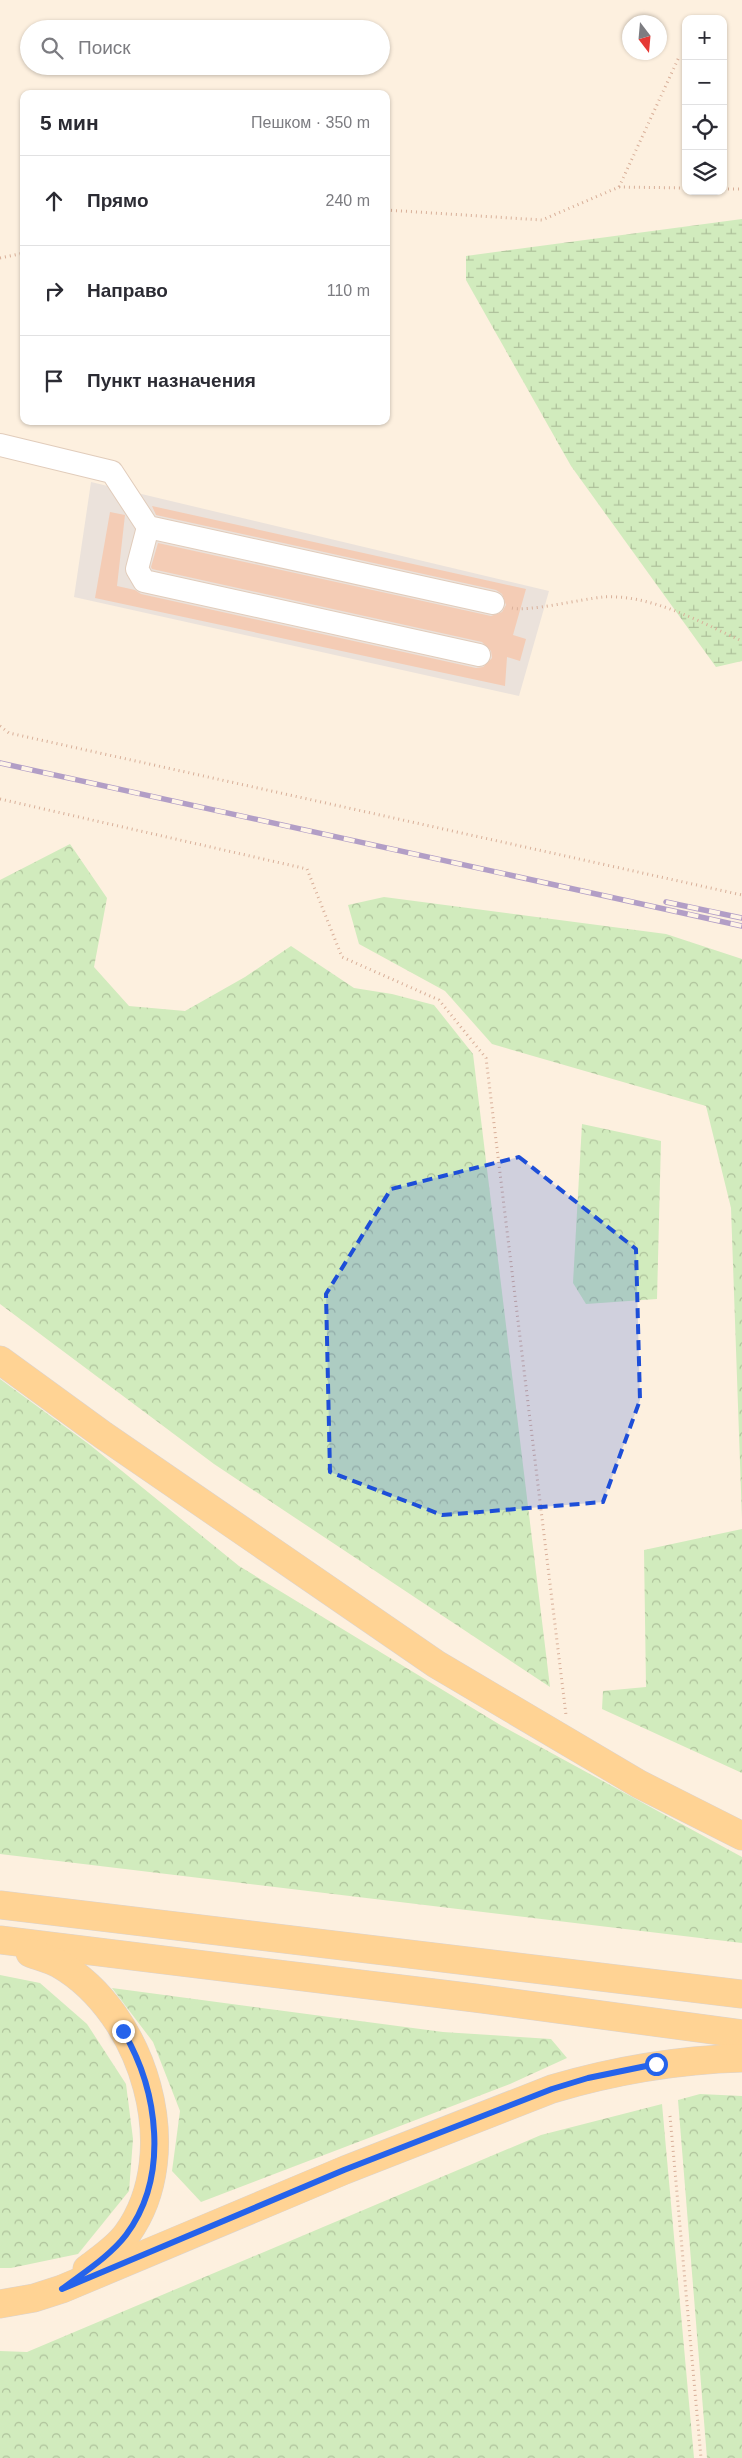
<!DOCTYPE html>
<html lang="ru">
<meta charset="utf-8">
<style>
:root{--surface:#fff;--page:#f7f7f7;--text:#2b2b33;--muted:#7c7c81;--line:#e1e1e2}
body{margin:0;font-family:Helvetica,sans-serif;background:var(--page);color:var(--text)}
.controls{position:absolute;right:15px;top:15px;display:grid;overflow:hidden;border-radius:10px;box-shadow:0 1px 4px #0004}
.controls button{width:45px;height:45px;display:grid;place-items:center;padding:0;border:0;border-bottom:1px solid var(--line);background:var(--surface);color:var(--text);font:25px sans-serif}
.compass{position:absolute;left:622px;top:15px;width:45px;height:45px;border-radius:50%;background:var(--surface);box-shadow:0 1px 4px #0004;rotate:164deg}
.stop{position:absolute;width:15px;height:15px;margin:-11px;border:4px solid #2563eb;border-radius:50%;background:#fff}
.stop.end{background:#2563eb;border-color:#fff;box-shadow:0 1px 5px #0008}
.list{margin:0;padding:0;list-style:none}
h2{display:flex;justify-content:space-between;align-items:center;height:65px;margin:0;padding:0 20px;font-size:21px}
h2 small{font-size:16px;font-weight:400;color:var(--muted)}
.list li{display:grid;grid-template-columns:32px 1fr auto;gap:15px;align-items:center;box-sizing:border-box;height:90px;padding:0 20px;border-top:1px solid var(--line)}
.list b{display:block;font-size:19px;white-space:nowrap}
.list em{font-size:16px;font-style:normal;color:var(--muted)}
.icon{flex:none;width:28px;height:28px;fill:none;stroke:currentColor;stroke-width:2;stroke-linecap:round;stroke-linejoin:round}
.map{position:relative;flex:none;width:742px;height:2458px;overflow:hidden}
.search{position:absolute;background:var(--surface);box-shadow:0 1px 4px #0004;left:20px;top:20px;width:370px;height:55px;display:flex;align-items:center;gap:12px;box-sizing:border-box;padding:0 18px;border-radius:28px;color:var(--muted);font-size:19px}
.panel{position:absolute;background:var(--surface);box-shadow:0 1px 4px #0004;left:20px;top:90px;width:370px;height:335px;border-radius:10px}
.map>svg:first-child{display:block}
.industrial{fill:#ebe2db}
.forest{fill:url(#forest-crowns)}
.wetland{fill:url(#wetland-marsh)}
.building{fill:#f4ccb5}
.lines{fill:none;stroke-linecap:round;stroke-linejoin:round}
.minor-casing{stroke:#e1ccbb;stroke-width:24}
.major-casing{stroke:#dbd3cf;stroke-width:29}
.path{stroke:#d8af99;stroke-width:3;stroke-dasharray:1 4;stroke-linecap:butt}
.minor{stroke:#fff;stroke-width:22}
.major{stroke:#ffd394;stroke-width:28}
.rail-casing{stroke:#b29ec6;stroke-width:5.5}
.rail{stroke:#fff4e6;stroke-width:4;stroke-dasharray:11;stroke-linecap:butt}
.route{stroke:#2563eb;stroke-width:6}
.marked{fill:#1d4ed8;fill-opacity:0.2;stroke:#1d4ed8;stroke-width:4;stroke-dasharray:10 6;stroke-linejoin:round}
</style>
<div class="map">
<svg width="742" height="2458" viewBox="0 0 742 2458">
<defs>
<pattern id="forest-crowns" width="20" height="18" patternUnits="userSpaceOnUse" patternTransform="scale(1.25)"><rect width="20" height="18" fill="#d1ebbd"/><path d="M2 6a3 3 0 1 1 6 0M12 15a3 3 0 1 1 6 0" fill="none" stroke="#aec19b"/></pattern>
<pattern id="wetland-marsh" width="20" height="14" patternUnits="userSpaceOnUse" patternTransform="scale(1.25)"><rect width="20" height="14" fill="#d1ebbd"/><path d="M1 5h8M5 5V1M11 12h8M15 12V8" fill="none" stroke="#aec19b"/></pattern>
</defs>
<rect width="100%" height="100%" fill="#fdf0df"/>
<path class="industrial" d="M91,482L549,591L519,696L74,597Z"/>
<g class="forest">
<path d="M70,844L107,898L94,967L129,1006L185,1011L245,977L291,946L354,988L392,994L434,1005L473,1054L550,1687L214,1464L0,1304V880Z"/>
<path d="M384,897L666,934L742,959V1519L731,1208L706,1106L492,1044L445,991L359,944L348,905Z"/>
<path d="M582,1124L661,1141L657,1299L586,1304L573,1283Z"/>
<path d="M0,1379L90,1445L239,1566L502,1726L742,1857V1943L0,1854Z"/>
<path d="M742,1529V1773L602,1709L603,1691L646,1687L644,1550Z"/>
<path d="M0,1975L40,1983L87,2024L126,2084L133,2139L129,2191L78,2254L11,2268H0Z"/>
<path d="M112,1988L443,2032L551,2039L567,2058L510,2084L201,2202L172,2171L180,2111L153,2042Z"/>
<path d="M700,2094L742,2096V2458H707L678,2100Z"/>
<path d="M662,2104L694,2458H0V2351L27,2352L541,2135Z"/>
</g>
<path class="wetland" d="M742,219V661L716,667L571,466L466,280V256Z"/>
<path class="building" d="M152,506L526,589L513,635L526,639L520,661L507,657L505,686L95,598L110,512L125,515L117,586L135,590L141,594L476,668L483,667L492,658L491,651L482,642L152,569L151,567L158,543L491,616L502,612L506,605L502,594L496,590L156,515Z"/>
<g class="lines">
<defs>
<g id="minor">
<path d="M0,445L112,472L148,527L493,603"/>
<path d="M148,527L137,569L144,581L479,655"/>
</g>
<g id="major">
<path d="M0,1360L103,1435L436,1664L639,1784L742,1836"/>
<path d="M0,1905L742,1994"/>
<path d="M0,1940L475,1998L742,2034"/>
<path d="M30,1953C40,1957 50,1959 59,1964C144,2013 186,2152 127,2234C117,2248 100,2259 87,2269"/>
<path d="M0,2304L34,2298L62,2289L345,2170L552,2089C616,2070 675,2060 742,2058"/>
</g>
</defs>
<use href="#minor" class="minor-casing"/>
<use href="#major" class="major-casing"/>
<g class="path">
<path d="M619,187L679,57"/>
<path d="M723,189H742"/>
<path d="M386,210L542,220L619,187L686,188"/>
<path d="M0,258L24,253"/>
<path d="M512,608C528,612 582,599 603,597C651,594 700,622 742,641"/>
<path d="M0,726L9,733L742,895"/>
<path d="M0,799L307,869L342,957L439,1000L486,1058L566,1715"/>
<path d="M670,2116L701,2458"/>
</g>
<use href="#minor" class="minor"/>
<use href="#major" class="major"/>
<defs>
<g id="rail">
<path d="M0,763L742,926"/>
<path d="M666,902L742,918"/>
</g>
</defs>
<use href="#rail" class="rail-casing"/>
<use href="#rail" class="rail"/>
</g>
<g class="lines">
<path class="route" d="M123,2031C158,2090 170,2176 126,2235C110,2256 83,2273 62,2289L344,2170L552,2089L588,2078L656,2064"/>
</g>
<path class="marked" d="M519,1157L636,1249L640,1400L603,1502L442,1515L330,1472L326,1294L391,1189Z"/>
</svg>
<div class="controls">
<button>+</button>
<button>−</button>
<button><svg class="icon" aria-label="locate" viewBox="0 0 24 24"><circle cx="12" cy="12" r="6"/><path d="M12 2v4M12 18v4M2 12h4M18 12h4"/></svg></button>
<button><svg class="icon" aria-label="layers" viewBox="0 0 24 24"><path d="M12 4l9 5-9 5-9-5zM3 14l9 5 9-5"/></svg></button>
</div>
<svg class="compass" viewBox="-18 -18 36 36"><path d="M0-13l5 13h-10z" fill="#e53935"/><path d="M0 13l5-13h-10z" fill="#7c7c81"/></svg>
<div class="stop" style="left:656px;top:2064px"></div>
<div class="stop end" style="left:123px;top:2031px"></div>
<div class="search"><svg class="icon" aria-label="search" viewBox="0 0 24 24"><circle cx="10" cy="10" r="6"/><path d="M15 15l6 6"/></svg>Поиск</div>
<section class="panel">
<h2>5 мин<small>Пешком · 350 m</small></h2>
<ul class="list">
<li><svg class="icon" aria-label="ahead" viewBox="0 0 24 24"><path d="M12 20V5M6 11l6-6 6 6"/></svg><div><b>Прямо</b></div><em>240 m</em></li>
<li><svg class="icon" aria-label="right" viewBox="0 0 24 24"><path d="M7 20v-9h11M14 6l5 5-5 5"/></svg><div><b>Направо</b></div><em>110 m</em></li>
<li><svg class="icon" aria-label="arrive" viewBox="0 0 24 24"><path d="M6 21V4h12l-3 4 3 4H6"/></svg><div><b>Пункт назначения</b></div></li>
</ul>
</section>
</div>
